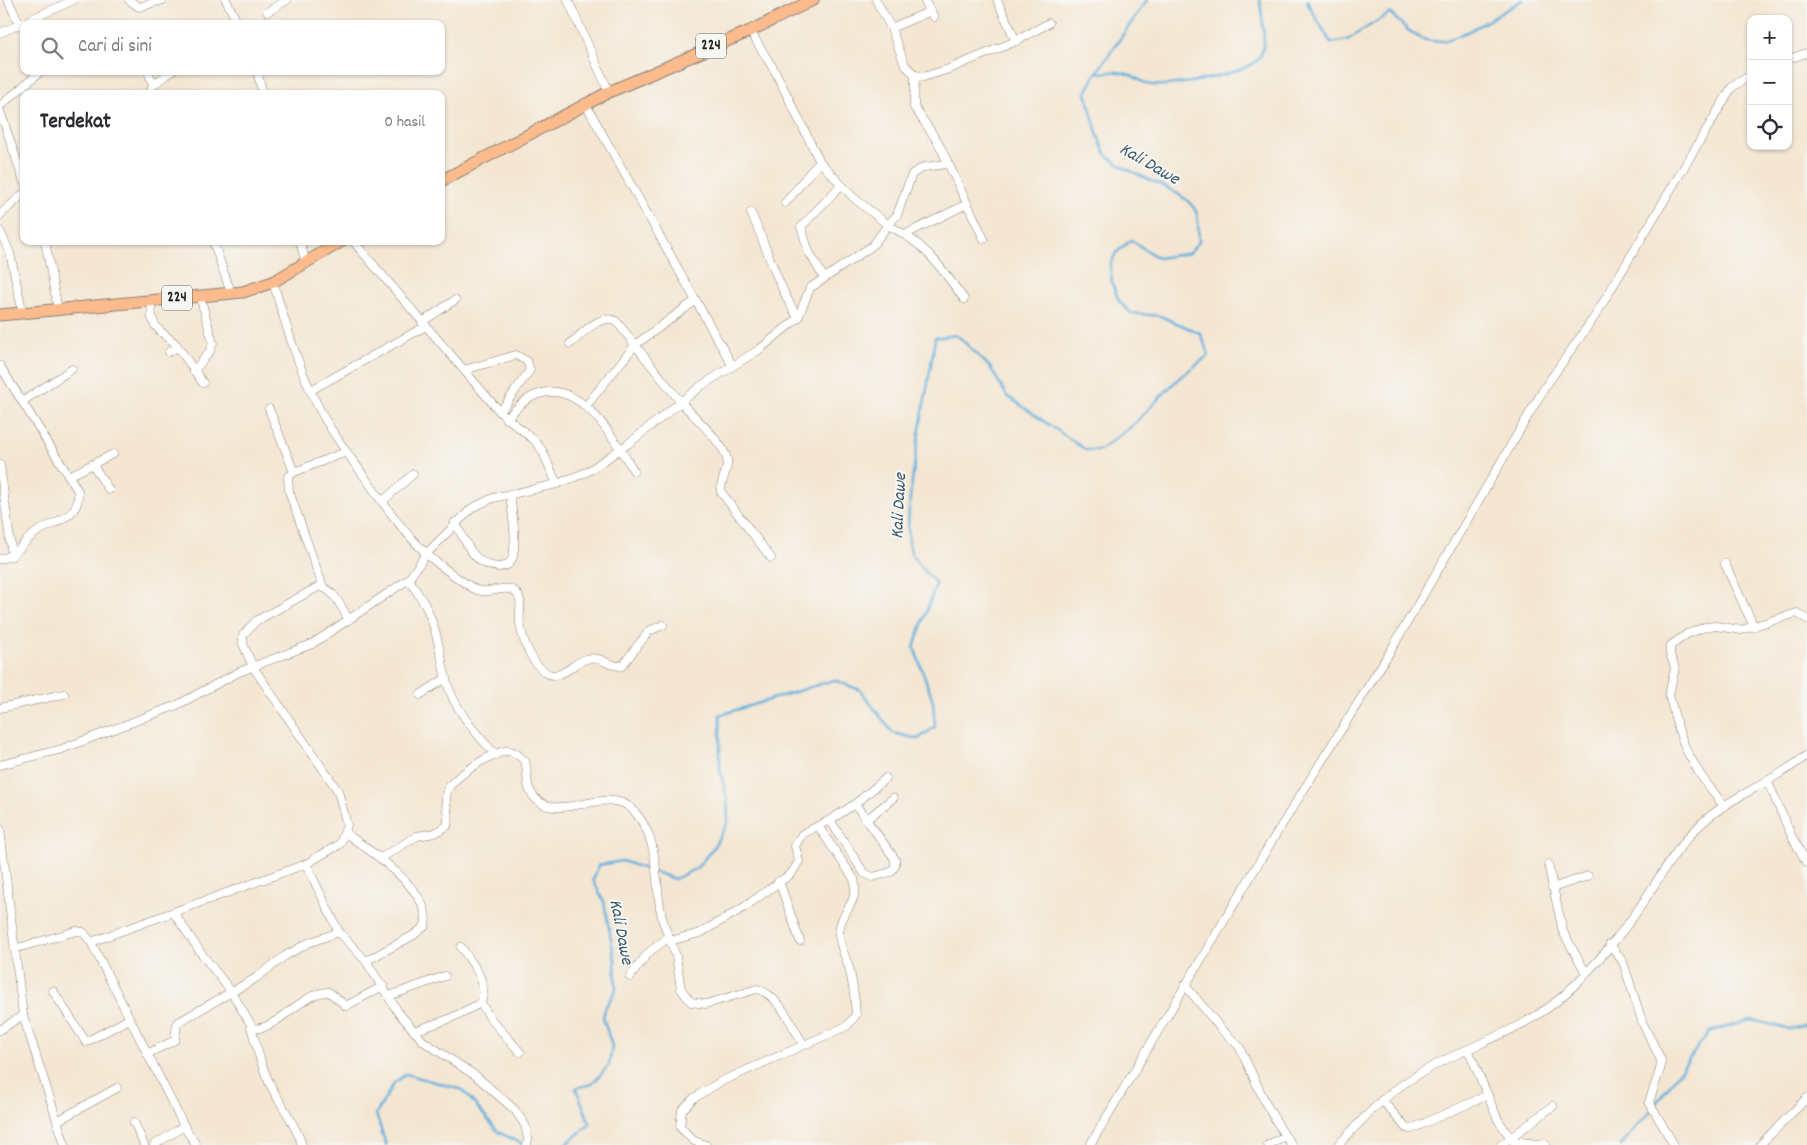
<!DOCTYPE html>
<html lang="id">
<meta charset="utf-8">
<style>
:root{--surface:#fff;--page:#f7f7f7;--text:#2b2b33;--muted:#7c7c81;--line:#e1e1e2}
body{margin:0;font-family:Dekko,sans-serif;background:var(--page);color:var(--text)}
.controls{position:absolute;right:15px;top:15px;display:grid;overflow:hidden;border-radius:10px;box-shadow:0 1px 4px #0004}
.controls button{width:45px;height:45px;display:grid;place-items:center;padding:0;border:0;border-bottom:1px solid var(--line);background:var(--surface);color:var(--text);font:25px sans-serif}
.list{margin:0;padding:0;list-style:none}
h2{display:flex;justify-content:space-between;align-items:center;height:65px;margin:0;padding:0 20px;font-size:21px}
h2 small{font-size:16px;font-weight:400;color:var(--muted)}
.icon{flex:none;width:28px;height:28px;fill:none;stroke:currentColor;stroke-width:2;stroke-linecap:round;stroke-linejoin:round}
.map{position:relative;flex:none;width:1807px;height:1145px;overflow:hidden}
.search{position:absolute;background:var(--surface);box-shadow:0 1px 4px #0004;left:20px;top:20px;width:425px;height:55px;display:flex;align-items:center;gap:12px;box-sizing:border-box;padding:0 18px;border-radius:10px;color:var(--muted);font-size:19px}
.panel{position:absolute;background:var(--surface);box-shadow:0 1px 4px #0004;left:20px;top:90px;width:425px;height:155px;border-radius:10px}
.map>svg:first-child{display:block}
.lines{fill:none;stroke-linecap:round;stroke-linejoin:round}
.stream{stroke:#66b1de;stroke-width:2.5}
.street-casing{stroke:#888177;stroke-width:9}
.primary-casing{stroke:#888177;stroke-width:13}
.street{stroke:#fff;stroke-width:8}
.primary{stroke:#fbbb8d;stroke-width:11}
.labels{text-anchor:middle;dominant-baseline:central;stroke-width:4;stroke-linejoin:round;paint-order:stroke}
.shield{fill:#f6f6f2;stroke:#5d5d5c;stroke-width:1}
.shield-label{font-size:15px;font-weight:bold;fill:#1c1c1c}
.water-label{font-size:18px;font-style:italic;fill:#3a586a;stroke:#f6f6f2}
</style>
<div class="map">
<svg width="1807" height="1145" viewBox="0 0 1807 1145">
<rect width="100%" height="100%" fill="#f6f6f2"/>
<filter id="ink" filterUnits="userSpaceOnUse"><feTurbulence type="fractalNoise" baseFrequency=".02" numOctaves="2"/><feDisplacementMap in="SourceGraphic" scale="10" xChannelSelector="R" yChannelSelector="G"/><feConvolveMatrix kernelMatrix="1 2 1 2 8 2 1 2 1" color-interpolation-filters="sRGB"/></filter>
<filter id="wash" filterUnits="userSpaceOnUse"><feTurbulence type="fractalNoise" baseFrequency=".0096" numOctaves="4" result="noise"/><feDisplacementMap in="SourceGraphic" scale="20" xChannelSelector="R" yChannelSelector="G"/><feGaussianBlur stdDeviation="1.12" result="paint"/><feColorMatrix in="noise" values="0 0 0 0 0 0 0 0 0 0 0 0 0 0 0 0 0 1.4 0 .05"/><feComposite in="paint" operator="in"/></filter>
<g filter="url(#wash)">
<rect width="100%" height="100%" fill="#f4e6d2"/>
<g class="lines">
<g class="stream">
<path d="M1308,0V4L1331,43L1347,40L1390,13C1402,24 1414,39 1431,41C1454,45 1502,12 1522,0"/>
<path d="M1097,72L1147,0"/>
<path d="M1654,1106L1709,1032L1751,1020L1790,1029L1807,1025"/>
<path d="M386,1145L376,1114L394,1083L406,1074L463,1090L498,1132L525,1145"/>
<path d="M565,1145L590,1124L576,1088L592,1084L609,1065L612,1046L603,1018L605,1008L616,990L615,960L604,902L593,880L599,865L622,861L675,879L697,868L713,848L728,822L727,798L720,770V715L834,680L860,690L893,733L918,739L935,727L933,701L914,647L936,584C929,575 917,565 912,554C897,526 931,378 935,338L957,335L990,367L1007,396L1086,450H1100L1132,426L1179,378L1209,355L1200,333L1160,316L1131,313L1119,301L1112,283L1110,265L1116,253L1131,240L1158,258L1190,253L1199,241C1198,233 1199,222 1197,214C1188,187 1127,177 1107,155C1098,146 1091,107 1086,93L1096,73C1108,72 1119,70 1130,75C1136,77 1141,82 1147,84C1165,90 1252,73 1260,57C1268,41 1261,17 1260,0"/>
<path d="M1621,1145L1651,1110"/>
</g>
</g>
</g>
<g filter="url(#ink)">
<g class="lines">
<defs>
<g id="street">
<path d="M8,0L19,23"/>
<path d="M129,0L139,7L163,0"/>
<path d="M226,0L238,24"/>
<path d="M568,0L609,92"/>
<path d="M876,0L891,28L905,65L915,75L923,77L949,69L1016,41L1049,23"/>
<path d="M924,0L934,17"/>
<path d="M997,0L1016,41"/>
<path d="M267,12L287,0"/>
<path d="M891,28L931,11"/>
<path d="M0,33L74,0"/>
<path d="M1788,59L1807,53"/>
<path d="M148,71L153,85"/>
<path d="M257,71L263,94"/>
<path d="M915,75L914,107L938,142L984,239"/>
<path d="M149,94L153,85L172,71"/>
<path d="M585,103L732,365"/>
<path d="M0,106L41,71"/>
<path d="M0,111L24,182"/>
<path d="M948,164L924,167L912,174L897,215L888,225C927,245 939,265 964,299"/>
<path d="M785,203C799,188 805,176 820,162"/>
<path d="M751,213C767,248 778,286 798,318"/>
<path d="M0,215L24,193"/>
<path d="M0,231L10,253L23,314"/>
<path d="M906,234L967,204"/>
<path d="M45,241L58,310"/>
<path d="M213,241L231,293"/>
<path d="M300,241L306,264"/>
<path d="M353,241L500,412L534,440L542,450L557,484"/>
<path d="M824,278L809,252L801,227L841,185"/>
<path d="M273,282C286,325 299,371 320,410C332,434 349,455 364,476C383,503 402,531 426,553C439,566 456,577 471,587C487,598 504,583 514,591C525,599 518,612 520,623C522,639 532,667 549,674C563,679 574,662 586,659C601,655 608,667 622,666L649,631L663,625"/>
<path d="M151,300L152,318L155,325L160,331L176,344L203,383"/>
<path d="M422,322L455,300"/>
<path d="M570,344C582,334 600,313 616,321C638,348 659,376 681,402C692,415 724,443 727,459C729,470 720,480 721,492L771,558"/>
<path d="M169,352L178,347"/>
<path d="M0,366L78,491C81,518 54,521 37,532C22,541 19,556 0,559"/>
<path d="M464,370L516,355L527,361L530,370L500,412"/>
<path d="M194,371L210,351L213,343L200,296"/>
<path d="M311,390L426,326"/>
<path d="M23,401L72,369"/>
<path d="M586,406L635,345L695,301"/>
<path d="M269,409L294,472L288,477L289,491L323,587"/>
<path d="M506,419C515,410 524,399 536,395C581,377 615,441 634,471"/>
<path d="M0,465L12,556"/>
<path d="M93,465L109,490"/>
<path d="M294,472L346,452"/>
<path d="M69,476L113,454"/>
<path d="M383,501L413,474"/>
<path d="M455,522C466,542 473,566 499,567C506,567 511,564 513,556C517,536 512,514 510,494"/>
<path d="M1725,564L1754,627"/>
<path d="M409,579C414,588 420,596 425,605C437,628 440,654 446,679C453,708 476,734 496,755"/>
<path d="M420,695L446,678"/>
<path d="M0,708L64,694"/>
<path d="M0,765L62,749L177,705L239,672L312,644L409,579L426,554L472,508L493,498L557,484L587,472L628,444L701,386L760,349L798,318L810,288L872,246L888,225L854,198L820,162L776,73L750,31"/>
<path d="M1767,780L1792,837L1807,863"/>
<path d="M1724,806L1701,776L1686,750L1678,728L1669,695L1675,668L1670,654V646L1687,634L1705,627L1716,626L1741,630L1797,613L1807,619"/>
<path d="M830,820L864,873L873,877L891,872L895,866V859L855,804"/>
<path d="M866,820L893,798"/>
<path d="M0,829L23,1015L65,1145"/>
<path d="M345,833C368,849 434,892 425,926L414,935L366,961"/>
<path d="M381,858L417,836L435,833L447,826C451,814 442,802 448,789C455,776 491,753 506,751C515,750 519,756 525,761C528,771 526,783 530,791C552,831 605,781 633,810C667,845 649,897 669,937"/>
<path d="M306,864L339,932L366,961L398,1012L423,1041L476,1076L515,1110L525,1125L528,1139L527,1145"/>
<path d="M1548,864L1563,932L1586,973"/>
<path d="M779,881L800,941"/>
<path d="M1552,888L1588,876"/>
<path d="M174,913L201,953L230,990L253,1028C275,1033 302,991 329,992L346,1006L383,986"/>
<path d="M670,941L700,933L743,908L792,873L799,861L795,846L802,834L830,820L855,804L886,778"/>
<path d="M91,942L184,1126L196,1145"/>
<path d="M1610,944L1623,962L1643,1024L1661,1060L1660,1070L1649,1102L1674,1145"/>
<path d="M461,947C473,965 489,981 481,1003L490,1018L520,1052"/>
<path d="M14,949L76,931L83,932L91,942L306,864L340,844L347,825L338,791L253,667L243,644V635L256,621L318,587C333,586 342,609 349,620"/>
<path d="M630,977L648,953L669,937L676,956L681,989L691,1002L706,1004L757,989C780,995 792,1027 804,1045"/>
<path d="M1185,985L1222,1030L1239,1046L1266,1104L1285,1136L1292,1145"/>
<path d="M53,991L86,1042L129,1019"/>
<path d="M389,996L445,976"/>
<path d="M251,1027C257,1048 262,1070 273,1090C283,1108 296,1125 302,1145"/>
<path d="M0,1030L23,1015"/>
<path d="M414,1031L449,1019L481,1003"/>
<path d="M1468,1049L1498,1120L1513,1141L1546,1145"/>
<path d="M147,1054L175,1040L177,1023L256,978L285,956L308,943L339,932"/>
<path d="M1382,1100L1406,1128L1411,1129L1488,1095"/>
<path d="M57,1121L117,1088"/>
<path d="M134,1122L144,1145"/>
<path d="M154,1145L184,1126"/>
<path d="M706,1145L694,1141L680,1127L682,1110L694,1098L720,1082L847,1026L856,1015C855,999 853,983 849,968C846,957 839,945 839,934C839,912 860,904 854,879L818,826"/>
<path d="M1090,1145L1273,839L1391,650L1545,387L1595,316L1732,87L1751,75"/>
<path d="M1268,1145L1285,1136"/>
<path d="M1338,1145C1362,1120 1384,1095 1414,1077C1459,1048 1515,1035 1557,1001C1586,977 1623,933 1644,901C1661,875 1675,850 1697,828C1728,796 1773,783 1807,755"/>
<path d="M1501,1145L1553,1106"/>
<path d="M1760,1145L1807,1098"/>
</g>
<g id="primary">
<path d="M441,181L609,92L750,31L813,0"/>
<path d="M0,315L243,292L273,282L342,241"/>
</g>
</defs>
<use href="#street" class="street-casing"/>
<use href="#primary" class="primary-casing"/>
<use href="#street" class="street"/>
<use href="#primary" class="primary"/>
</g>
</g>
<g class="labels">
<g class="shield">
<rect x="696" y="33.5" width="30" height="25" rx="4"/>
<rect x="162" y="285.5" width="30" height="25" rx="4"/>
</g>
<g class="shield-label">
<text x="711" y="46">224</text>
<text x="177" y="298">224</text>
</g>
<g class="water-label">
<text transform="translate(1149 165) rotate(30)">Kali Dawe</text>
<text transform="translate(900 506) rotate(-87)">Kali Dawe</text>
<text transform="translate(620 932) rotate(79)">Kali Dawe</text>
</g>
</g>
</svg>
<div class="controls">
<button>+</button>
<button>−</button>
<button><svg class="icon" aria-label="locate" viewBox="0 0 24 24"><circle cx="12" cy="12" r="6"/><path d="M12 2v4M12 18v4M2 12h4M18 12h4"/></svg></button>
</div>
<div class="search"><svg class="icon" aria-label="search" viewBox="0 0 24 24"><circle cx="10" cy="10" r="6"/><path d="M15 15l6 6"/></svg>Cari di sini</div>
<section class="panel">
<h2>Terdekat<small>0 hasil</small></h2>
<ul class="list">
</ul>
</section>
</div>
